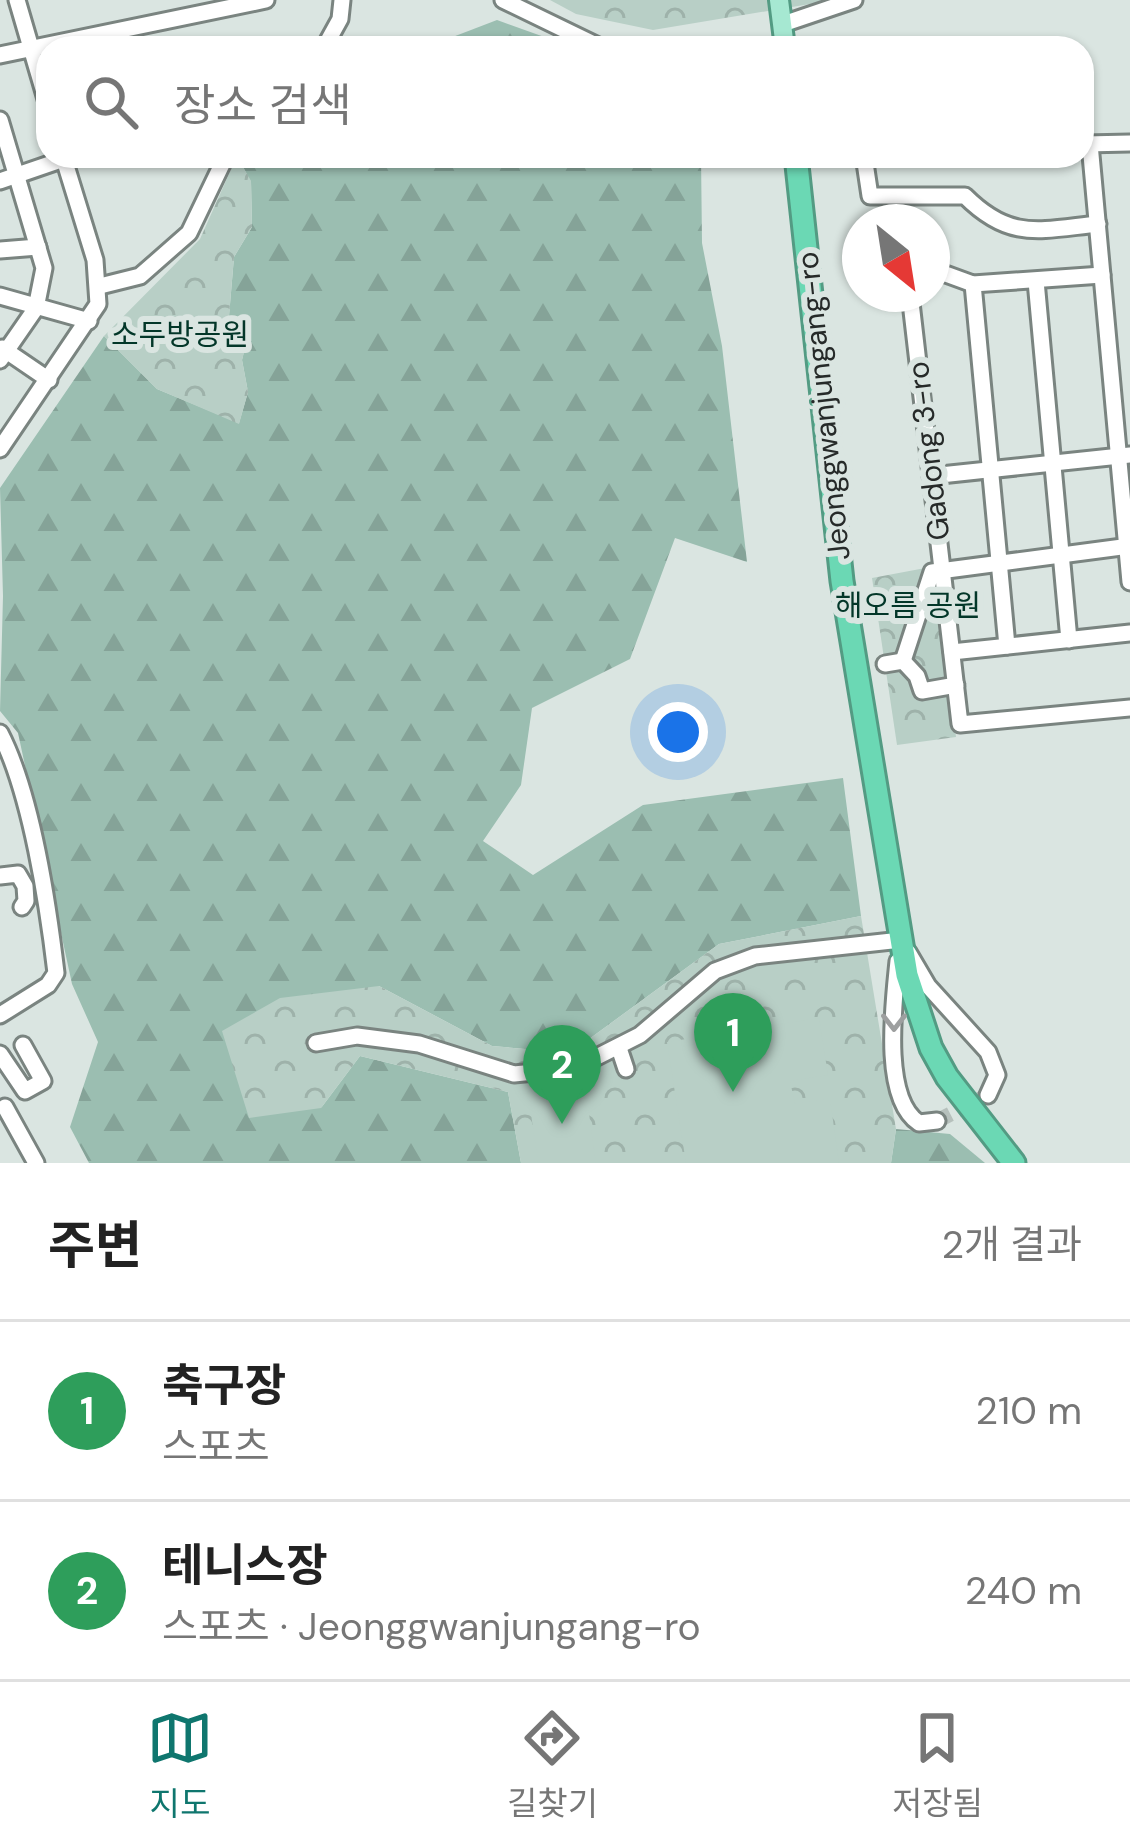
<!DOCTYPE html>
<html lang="ko">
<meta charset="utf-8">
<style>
:root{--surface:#fff;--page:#f6f6f6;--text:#222;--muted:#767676;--line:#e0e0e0;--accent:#0f766e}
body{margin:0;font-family:"DM Sans","Noto Sans KR",sans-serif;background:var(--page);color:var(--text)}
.compass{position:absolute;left:842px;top:204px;width:108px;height:108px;border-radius:50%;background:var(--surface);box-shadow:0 3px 9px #0004;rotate:150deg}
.you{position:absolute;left:678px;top:732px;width:42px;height:42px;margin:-30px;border:9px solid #fff;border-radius:50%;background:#1a73e8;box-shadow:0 0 0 18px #1a73e833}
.badge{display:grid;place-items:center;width:78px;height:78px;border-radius:50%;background:var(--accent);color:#fff;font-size:39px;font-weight:700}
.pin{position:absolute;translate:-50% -99px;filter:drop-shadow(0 3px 6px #0008)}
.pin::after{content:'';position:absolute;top:63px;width:42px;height:36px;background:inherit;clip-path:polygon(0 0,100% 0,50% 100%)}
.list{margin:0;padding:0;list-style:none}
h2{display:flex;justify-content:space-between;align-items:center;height:156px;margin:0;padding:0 48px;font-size:51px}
h2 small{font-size:39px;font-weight:400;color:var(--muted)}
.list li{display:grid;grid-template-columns:78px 1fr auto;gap:36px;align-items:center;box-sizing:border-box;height:180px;padding:0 48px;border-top:3px solid var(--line)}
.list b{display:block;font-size:45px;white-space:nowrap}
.list p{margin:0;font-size:39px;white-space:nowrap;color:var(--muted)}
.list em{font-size:39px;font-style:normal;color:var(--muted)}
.icon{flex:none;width:66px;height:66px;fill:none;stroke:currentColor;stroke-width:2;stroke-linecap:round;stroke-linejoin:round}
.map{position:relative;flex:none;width:1130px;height:1163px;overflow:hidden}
.search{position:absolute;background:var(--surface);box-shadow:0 3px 9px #0004;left:36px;right:36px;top:36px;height:132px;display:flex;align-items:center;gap:30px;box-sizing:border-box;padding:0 42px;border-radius:36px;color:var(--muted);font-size:45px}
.sheet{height:516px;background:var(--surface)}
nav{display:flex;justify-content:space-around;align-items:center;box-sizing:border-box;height:168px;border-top:3px solid var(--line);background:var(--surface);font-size:33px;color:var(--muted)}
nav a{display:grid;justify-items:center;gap:6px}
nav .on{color:var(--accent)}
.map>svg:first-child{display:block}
.forest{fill:url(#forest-firs)}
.park{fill:url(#park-crowns)}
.pitch{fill:#b8cfc6}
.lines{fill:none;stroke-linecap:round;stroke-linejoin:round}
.minor-tunnel{stroke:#b6c0bc;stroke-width:15;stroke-dasharray:15 8;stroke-linecap:butt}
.minor-casing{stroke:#7a8480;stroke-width:21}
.major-casing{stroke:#539b83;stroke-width:24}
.highway-casing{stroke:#539b83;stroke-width:27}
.minor{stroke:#fff;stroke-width:15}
.major{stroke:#a6e8d2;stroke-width:18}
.highway{stroke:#6bd8b4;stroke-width:21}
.oneway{stroke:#9d9f9f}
.labels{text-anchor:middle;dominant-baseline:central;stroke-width:12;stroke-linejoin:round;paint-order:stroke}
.park-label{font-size:30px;fill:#033729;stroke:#dae5e1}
.street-label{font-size:30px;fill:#262a29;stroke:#dae5e1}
</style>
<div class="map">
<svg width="1130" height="1163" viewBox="0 0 1130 1163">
<defs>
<pattern id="forest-firs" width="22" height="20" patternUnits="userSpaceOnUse" patternTransform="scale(3)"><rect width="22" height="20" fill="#9bbeb1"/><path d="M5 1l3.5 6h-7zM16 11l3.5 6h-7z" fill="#85a398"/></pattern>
<pattern id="park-crowns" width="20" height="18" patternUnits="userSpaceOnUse" patternTransform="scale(3)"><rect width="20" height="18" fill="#b8cfc6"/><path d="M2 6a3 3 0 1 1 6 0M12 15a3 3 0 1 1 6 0" fill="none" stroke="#9eb2aa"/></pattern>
</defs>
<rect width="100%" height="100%" fill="#dae5e1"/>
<g class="forest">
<path d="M497,20L575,48H424Z"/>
<path d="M237,156H701L702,243L722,346L747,562L675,538L630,659L532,708L521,785L483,841L533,875L643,805L843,778L861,916L719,944L570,1053L492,1046L379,986L321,1108L360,1056L508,1092L521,1163H89L70,1127L98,1042L72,984L18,733L0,711L3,596L0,488L104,336L157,389L239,423L248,392L242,360L247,338L229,316L234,257L252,227L251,182Z"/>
<path d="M896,1129L950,1134L985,1163H891Z"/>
</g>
<g class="park">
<path d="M550,0H834L653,30L576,14Z"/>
<path d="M237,156L251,181L252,227L234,257L229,316L248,338L242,360L248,392L239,424L157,389L104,336L200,239Z"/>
<path d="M936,566L956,737L897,745L872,578Z"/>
<path d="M861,916L896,1129L891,1163H521L508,1092L360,1056L321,1108L249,1118L222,1031L280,998L379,986L492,1046L570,1053L719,944Z"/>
</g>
<g class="pitch">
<path d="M819,1018L828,1075L790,1081L795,1104L830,1099L839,1163H686L667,1042Z"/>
<path d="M584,1078L596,1163H538L527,1086Z"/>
</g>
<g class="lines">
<path class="minor-tunnel" d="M937,1121L988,1095"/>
<defs>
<g id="minor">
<path d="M17,0L48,106"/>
<path d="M503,0L602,48"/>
<path d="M783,24L854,0"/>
<path d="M324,48L340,19L342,0"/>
<path d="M0,55L266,0"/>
<path d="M0,120L44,268L36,308L0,360"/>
<path d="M1085,144L1130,143"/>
<path d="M1090,144L1130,582"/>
<path d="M864,156L870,196H965C1010,241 1039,230 1098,224"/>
<path d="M0,181L64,159"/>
<path d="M0,250L38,247"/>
<path d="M932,269L973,284L1102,275"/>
<path d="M1036,281L1069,640"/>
<path d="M973,284L1007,646"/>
<path d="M100,286L140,276L189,233L226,156"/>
<path d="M910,294L960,724L1130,708"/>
<path d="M0,296L89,321"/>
<path d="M2,348L49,380"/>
<path d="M0,449L98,304L95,260L63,156"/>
<path d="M931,476L1130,455"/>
<path d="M952,652L1130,633"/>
<path d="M903,661L932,572L1130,546"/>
<path d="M903,661L917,676L922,691L956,685"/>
<path d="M885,664L903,661"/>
<path d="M0,733C31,793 48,905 56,973L48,985L0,1015"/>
<path d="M0,876L18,874L25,886L26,901L22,907"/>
<path d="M908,952L928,986L988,1052L997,1075L988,1095"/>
<path d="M898,961C894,1002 881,1098 919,1123L937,1121"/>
<path d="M316,1043L357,1036L419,1044L514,1074L575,1068L640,1035L715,971L755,956L901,940"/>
<path d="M619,1048L626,1069"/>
<path d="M0,1054L25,1091L43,1081L23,1045"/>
<path d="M5,1107L36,1163"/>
</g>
<path id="major" d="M779,0L785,48"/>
<path id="highway" d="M796,156L842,581L907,975L931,1048L947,1077L1014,1163"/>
</defs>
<use href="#minor" class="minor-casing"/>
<use href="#major" class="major-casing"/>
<use href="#highway" class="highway-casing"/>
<use href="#minor" class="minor"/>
<use href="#major" class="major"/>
<use href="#highway" class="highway"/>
</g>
<defs><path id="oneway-chevron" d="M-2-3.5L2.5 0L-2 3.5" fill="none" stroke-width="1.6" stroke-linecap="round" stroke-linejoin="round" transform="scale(3)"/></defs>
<use class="oneway" href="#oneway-chevron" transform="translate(894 1022) rotate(90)"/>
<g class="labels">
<g class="park-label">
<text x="180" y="334">소두방공원</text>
<text x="908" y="605">해오름 공원</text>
</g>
<g class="street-label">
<text transform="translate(823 406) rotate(-96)">Jeonggwanjungang-ro</text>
<text transform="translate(928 451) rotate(-97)">Gadong 3-ro</text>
</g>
</g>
</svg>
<svg class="compass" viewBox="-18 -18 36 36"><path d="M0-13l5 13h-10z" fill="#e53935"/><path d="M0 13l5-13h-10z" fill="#767676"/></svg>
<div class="you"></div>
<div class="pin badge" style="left:733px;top:1092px;background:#2e9e5b">1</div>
<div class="pin badge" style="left:562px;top:1124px;background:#2e9e5b">2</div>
<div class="search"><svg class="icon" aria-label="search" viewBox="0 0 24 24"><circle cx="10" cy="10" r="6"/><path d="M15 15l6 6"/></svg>장소 검색</div>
</div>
<section class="sheet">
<h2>주변<small>2개 결과</small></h2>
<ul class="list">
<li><span class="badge" style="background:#2e9e5b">1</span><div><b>축구장</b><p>스포츠</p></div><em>210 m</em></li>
<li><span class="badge" style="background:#2e9e5b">2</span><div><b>테니스장</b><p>스포츠 · Jeonggwanjungang-ro</p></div><em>240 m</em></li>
</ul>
</section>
<nav>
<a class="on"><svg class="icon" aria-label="map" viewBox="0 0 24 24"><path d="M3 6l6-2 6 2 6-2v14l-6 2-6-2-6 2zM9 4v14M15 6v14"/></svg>지도</a>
<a><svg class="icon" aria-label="directions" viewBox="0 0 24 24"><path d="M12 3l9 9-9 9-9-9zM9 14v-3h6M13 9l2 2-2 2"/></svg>길찾기</a>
<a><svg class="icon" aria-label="saved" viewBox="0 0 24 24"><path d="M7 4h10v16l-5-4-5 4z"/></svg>저장됨</a>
</nav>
